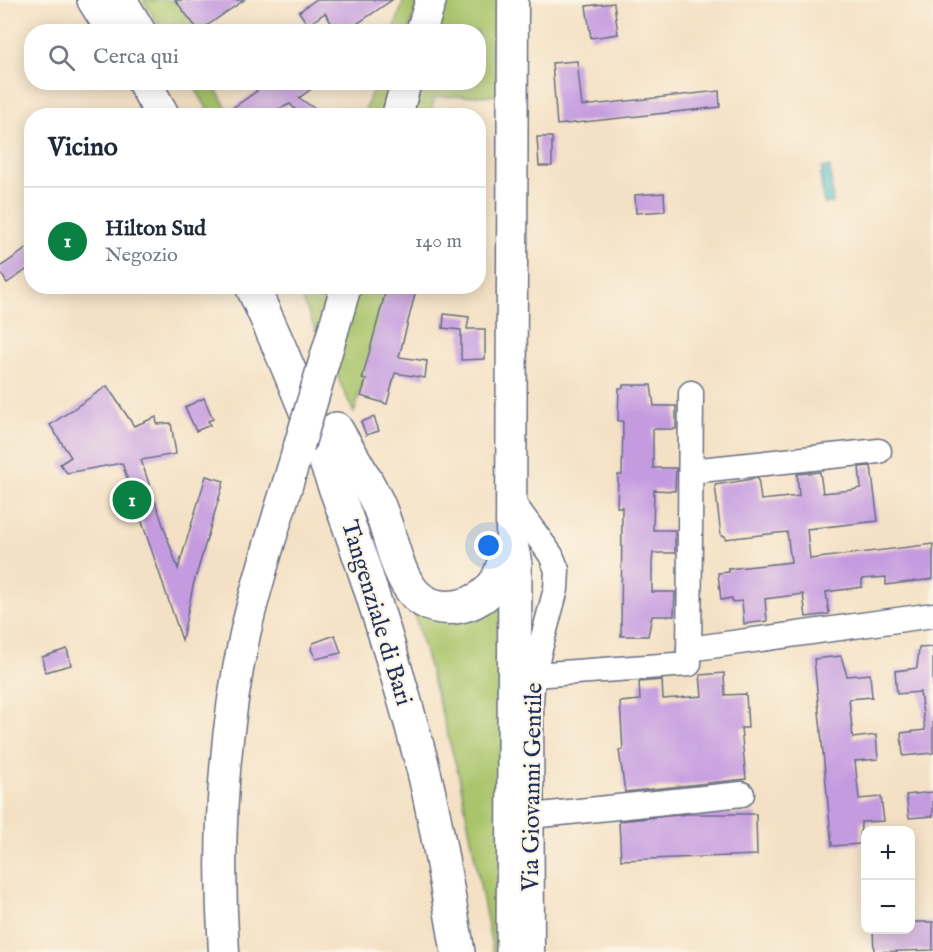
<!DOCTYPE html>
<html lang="it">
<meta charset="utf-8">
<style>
:root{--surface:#fff;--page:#f2f2f3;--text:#1f2937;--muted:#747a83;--line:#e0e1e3;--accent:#0b8043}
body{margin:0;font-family:"IM FELL English",serif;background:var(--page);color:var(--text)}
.controls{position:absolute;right:18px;bottom:18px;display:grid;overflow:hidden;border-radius:12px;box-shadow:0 3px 15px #0003}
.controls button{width:54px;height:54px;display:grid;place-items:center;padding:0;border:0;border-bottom:2px solid var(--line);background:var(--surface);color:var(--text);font:30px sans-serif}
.you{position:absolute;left:489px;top:546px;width:21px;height:21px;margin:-15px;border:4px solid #fff;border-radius:50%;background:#1a73e8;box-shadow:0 0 0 9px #1a73e833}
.badge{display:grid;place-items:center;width:39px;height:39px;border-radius:50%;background:var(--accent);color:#fff;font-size:20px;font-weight:700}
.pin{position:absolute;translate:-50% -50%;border:3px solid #fff;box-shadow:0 2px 6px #0006}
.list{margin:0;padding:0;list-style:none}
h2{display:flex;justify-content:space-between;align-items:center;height:78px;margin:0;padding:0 24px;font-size:26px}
h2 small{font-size:20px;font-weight:400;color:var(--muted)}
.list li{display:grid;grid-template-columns:39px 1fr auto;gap:18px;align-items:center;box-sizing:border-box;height:108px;padding:0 24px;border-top:2px solid var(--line)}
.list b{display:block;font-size:22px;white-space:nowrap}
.list p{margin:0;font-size:20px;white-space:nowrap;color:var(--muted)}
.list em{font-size:20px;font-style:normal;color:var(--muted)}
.icon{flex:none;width:33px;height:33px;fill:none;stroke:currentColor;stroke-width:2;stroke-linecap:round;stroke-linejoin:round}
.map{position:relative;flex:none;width:933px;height:952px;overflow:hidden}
.search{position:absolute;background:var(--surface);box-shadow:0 3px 15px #0003;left:24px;top:24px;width:462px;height:66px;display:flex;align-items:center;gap:15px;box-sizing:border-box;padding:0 21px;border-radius:24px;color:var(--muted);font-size:22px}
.panel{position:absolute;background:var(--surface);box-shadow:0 3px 15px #0003;left:24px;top:108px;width:462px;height:186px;border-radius:24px}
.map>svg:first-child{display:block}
.green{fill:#a9c46b;stroke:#627a64;stroke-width:1.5}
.water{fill:#4cb9c6;stroke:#347492;stroke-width:1.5}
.building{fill:#c59be0}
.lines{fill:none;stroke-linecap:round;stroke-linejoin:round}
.minor-casing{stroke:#676d82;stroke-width:27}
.major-casing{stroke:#676d82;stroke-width:33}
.highway-casing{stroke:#676d82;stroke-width:36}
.minor{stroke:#fff;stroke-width:24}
.major{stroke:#fff;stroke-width:30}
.highway{stroke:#fff;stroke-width:33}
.major-bridge-casing{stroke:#676d82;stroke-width:33;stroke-linecap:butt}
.major-bridge{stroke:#fff;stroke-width:30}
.labels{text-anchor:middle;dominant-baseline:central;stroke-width:4.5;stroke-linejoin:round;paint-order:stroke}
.street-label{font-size:24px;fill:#1b2f5e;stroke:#fcf5e5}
</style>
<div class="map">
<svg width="933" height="952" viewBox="0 0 933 952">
<rect width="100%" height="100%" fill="#fcf5e5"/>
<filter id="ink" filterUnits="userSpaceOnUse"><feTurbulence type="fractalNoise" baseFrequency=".0167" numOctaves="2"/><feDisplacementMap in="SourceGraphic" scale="12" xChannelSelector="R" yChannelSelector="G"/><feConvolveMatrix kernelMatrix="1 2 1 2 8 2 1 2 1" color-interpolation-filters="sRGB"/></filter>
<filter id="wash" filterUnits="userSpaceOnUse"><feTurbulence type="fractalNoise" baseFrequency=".008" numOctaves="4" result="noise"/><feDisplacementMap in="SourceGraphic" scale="24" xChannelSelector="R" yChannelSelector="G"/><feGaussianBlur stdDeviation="1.35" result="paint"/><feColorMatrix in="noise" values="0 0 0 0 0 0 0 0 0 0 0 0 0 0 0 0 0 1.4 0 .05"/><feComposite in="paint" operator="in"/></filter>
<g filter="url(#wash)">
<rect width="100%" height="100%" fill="#f4e1c5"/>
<g class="green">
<path d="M143,0H177L201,31H162Z"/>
<path d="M404,0H418L409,31L393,32Z"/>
<path d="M444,0H501V95L435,97L430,115L409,116L419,83L478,82V32L434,31Z"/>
<path d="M192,83H212L231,115H211Z"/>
<path d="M375,83H394L384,115L363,116Z"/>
<path d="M303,287H334L319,338L302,298Z"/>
<path d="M359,287H388L354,413L334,369Z"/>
<path d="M502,588L504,952H493L459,776L412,605Z"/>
</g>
<path class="water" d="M830,167L833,203L824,204L820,174H823L822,168Z"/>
<g id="blocks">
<g class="building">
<path d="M175,0H244L199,31Z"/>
<path d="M315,0H392L345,32H337L325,13L308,25L299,12Z"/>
<path d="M614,3L618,34L591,38L586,6Z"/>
<path d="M577,61L582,106L719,91L720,107L557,125L552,63Z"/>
<path d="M247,82H321L299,98L326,116H302L290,104L264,116H221L257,91Z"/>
<path d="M537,137H552V166H539Z"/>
<path d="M664,193L665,211L636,213L635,195Z"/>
<path d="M32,245V266L7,283L0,272V267Z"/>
<path d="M387,286H417L399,357L427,361L425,378L395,373L387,404L361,396L366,380L362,379Z"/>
<path d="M444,314L469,317L467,329H485V359L461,360V330L443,328Z"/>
<path d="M623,385H651L654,406H676V429H653V468H676L675,491L654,490L653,530H675V553H653L652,563V592H675L674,616H652L648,636H621L622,507H617L618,475H622L623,421H618L619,388H623Z"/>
<path d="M107,386L134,426L156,417L157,424L171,423L176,454L141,460L178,569L206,476L224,481L193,586L182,640L122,463L67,473L60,464L71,457L50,425Z"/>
<path d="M204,398L213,419L208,421L210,425L196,431L185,407Z"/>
<path d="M374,417L379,431L366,435L361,422Z"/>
<path d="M871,466L878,521L807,529L810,559L933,544V579L886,585V577L862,579V587L826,592L829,614L806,617L803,594L765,599L767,621L744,624L742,601L732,602V598L721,600L718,573L729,572L728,569L791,562L787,532L725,539V536H721L715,485L758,478L761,500L799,496L797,474L820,472L823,493L852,490L861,488L859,467Z"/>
<path d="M335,635L341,653L316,659L311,649L313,643Z"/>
<path d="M933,647V753L903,756L901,733L925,730L920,692L897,694L895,671L917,668L919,648Z"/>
<path d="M67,649L71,665L45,672L42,657Z"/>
<path d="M841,656L847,676L870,674L872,697L849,699L853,738L876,735L878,759L855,761L859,799L881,797L884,821L861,822L860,844L832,846L814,659Z"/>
<path d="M724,673L725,695L746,694L748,728H741L746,779L625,792L619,750H623L620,702L640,700L639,682L662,680L663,699L702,696L700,675Z"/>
<path d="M933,792V816L909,818L906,795Z"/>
<path d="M688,814H756L757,855L621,860L619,821Z"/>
<path d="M910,922H933V950L874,952L873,930H910Z"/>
</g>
</g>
</g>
<g filter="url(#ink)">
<use href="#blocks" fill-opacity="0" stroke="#676d82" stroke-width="1.5"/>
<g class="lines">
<defs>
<g id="minor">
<path d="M691,471L879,451"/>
<path d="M511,500L551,555L557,570L556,589L533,675L531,701L532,952"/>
<path d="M689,649L933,615"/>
<path d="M533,675L689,664L691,393"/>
<path d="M531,816L742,794"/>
</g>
<g id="major">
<path d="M421,32L431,0"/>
<path d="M397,116L406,82"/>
<path d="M331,338L346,286"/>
<path d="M511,543L513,0"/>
<path d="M224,952C217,845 222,740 245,634C259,571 281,508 299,446"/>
</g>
<g id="highway">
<path d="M94,0L114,32"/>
<path d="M120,0L139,32"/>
<path d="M144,82L163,116"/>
<path d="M252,286C323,439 378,598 421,760C437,823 447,888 458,952"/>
<path d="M336,429C350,453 365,477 377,502C390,528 395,575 416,595C438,617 480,608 496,582C502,572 505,558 509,547"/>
<path d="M511,543L515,564L513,952"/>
</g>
</defs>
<use href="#minor" class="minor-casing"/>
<use href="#major" class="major-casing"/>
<use href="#highway" class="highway-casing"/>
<use href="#minor" class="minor"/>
<use href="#major" class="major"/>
<use href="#highway" class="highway"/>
<defs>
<path id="major-bridge" d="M299,446L331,338"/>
</defs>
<use href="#major-bridge" class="major-bridge-casing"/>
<use href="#major-bridge" class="major-bridge"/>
</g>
</g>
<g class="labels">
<g class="street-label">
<text transform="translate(376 613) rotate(73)">Tangenziale di Bari</text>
<text transform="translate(533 787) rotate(-89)">Via Giovanni Gentile</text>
</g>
</g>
</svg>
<div class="controls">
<button>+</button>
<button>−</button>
</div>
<div class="you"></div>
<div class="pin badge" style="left:132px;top:500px">1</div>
<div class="search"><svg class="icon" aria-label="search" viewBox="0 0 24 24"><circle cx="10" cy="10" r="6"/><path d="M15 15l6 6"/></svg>Cerca qui</div>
<section class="panel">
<h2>Vicino<small></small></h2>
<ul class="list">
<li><span class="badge">1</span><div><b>Hilton Sud</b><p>Negozio</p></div><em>140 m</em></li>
</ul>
</section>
</div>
